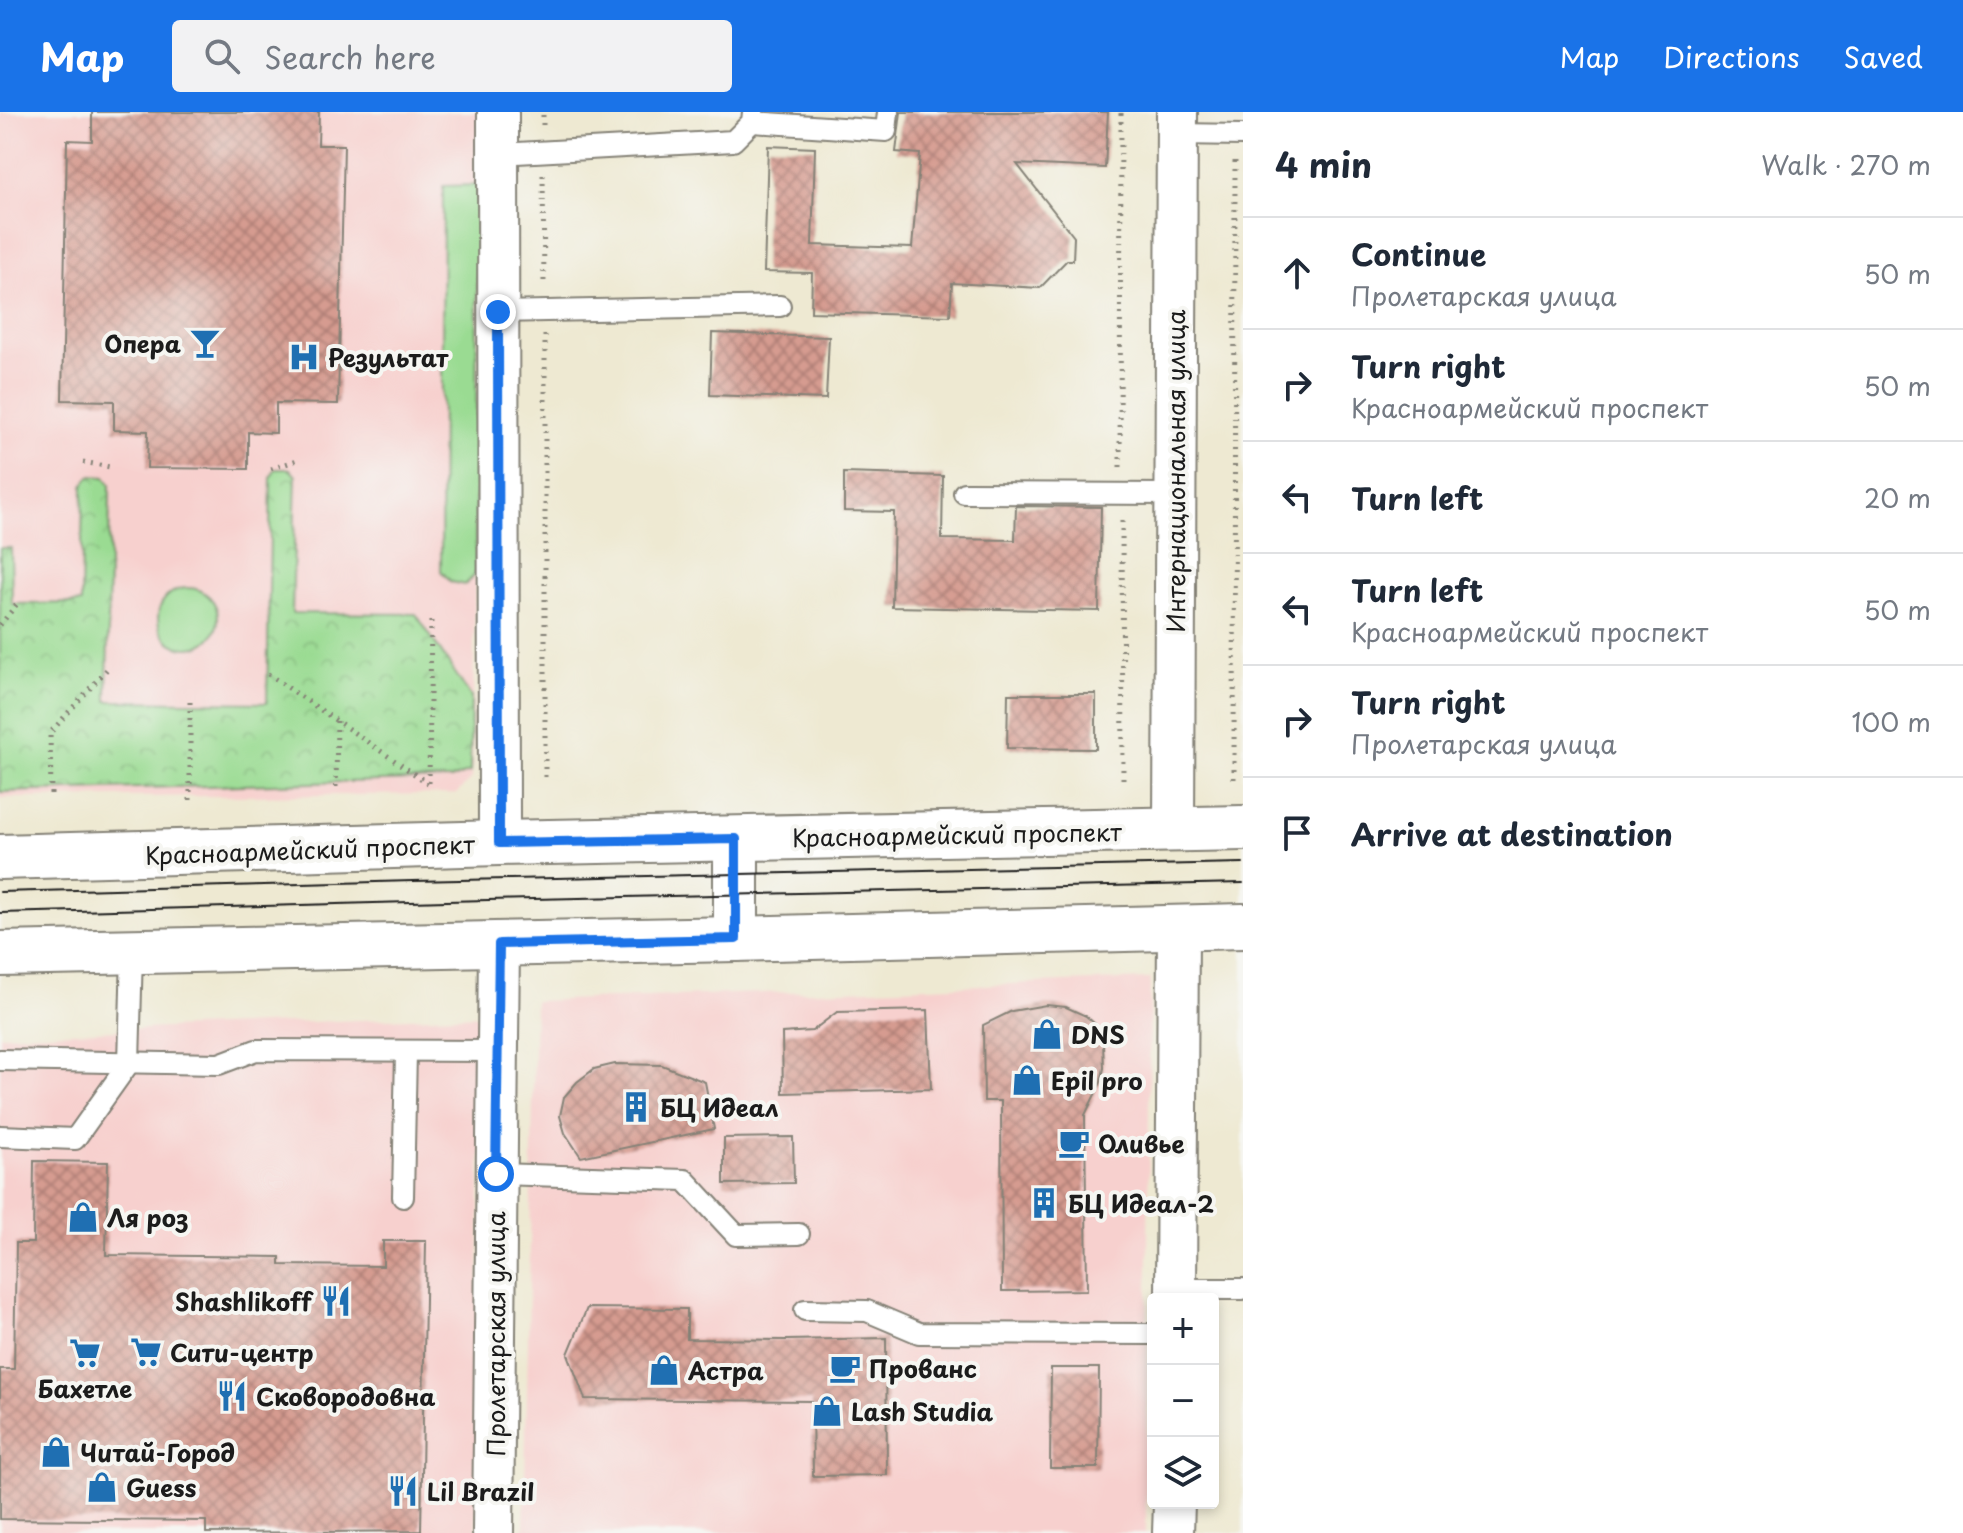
<!DOCTYPE html>
<meta charset="utf-8">
<style>
:root{--surface:#fff;--page:#f2f2f3;--text:#1f2937;--muted:#747a83;--line:#e0e1e3;--accent:#1a73e8}
body{margin:0;font-family:"Playpen Sans",sans-serif;background:var(--page);color:var(--text)}
.controls{position:absolute;right:24px;bottom:24px;display:grid;overflow:hidden;border-radius:8px;box-shadow:0 4px 12px #0003}
.controls button{width:72px;height:72px;display:grid;place-items:center;padding:0;border:0;border-bottom:2px solid var(--line);background:var(--surface);color:var(--text);font:40px sans-serif}
.stop{position:absolute;width:24px;height:24px;margin:-18px;border:6px solid #1a73e8;border-radius:50%;background:#fff}
.stop.end{background:#1a73e8;border-color:#fff;box-shadow:0 2px 8px #0008}
.list{margin:0;padding:0;list-style:none}
h2{display:flex;justify-content:space-between;align-items:center;height:104px;margin:0;padding:0 32px;font-size:34px}
h2 small{font-size:26px;font-weight:400;color:var(--muted)}
.list li{display:grid;grid-template-columns:52px 1fr auto;gap:24px;align-items:center;box-sizing:border-box;height:112px;padding:0 32px;border-top:2px solid var(--line)}
.list b{display:block;font-size:30px;white-space:nowrap}
.list p{margin:0;font-size:26px;white-space:nowrap;color:var(--muted)}
.list em{font-size:26px;font-style:normal;color:var(--muted)}
.icon{flex:none;width:44px;height:44px;fill:none;stroke:currentColor;stroke-width:2;stroke-linecap:round;stroke-linejoin:round}
.map{position:relative;flex:none;width:1243px;height:1421px;overflow:hidden}
header{display:flex;align-items:center;gap:48px;box-sizing:border-box;height:112px;padding:0 40px;background:var(--accent);color:#fff}
header strong{font-size:38px}
nav{display:flex;gap:44px;margin-inline-start:auto;font-size:28px}
.search{width:560px;height:72px;background:var(--page);display:flex;align-items:center;gap:20px;box-sizing:border-box;padding:0 28px;border-radius:8px;color:var(--muted);font-size:30px}
main{display:flex}
aside{flex:1;background:var(--surface)}
.map>svg:first-child{display:block}
.built{fill:#f7d0ce}
.grass{fill:#9adb92;stroke:#5b7c57;stroke-width:2}
.park{fill:url(#park-crowns);stroke:#5b7c57;stroke-width:2}
.building{fill:url(#building-cross-hatch)}
.lines{fill:none;stroke-linecap:round;stroke-linejoin:round}
.service-casing{stroke:#858277;stroke-width:24}
.minor-casing{stroke:#858277;stroke-width:44}
.primary-casing{stroke:#858277;stroke-width:48}
.path{stroke:#858277;stroke-width:5;stroke-dasharray:2 6;stroke-linecap:butt}
.service{stroke:#fff;stroke-width:20}
.minor{stroke:#fff;stroke-width:40}
.primary{stroke:#fff;stroke-width:44}
.tram{stroke:#1c1c1c;stroke-width:2}
.route{stroke:#1a73e8;stroke-width:10}
.labels{text-anchor:middle;dominant-baseline:central;stroke-width:8;stroke-linejoin:round;paint-order:stroke}
.poi-label{font-size:24px;font-weight:bold;fill:#1c1c1c;stroke:#f6f6f2;text-anchor:start}
.street-label{font-size:24px;fill:#1c1c1c;stroke:#f6f6f2}
</style>
<header>
<strong>Map</strong>
<div class="search"><svg class="icon" aria-label="search" viewBox="0 0 24 24"><circle cx="10" cy="10" r="6"/><path d="M15 15l6 6"/></svg>Search here</div>
<nav><a>Map</a><a>Directions</a><a>Saved</a></nav>
</header>
<main>
<div class="map">
<svg width="1243" height="1421" viewBox="0 0 1243 1421">
<defs>
<pattern id="park-crowns" width="20" height="18" patternUnits="userSpaceOnUse" patternTransform="scale(2)"><rect width="20" height="18" fill="#9adb92"/><path d="M2 6a3 3 0 1 1 6 0M12 15a3 3 0 1 1 6 0" fill="none" stroke="#84bb7d"/></pattern>
<pattern id="building-cross-hatch" width="8" height="8" patternUnits="userSpaceOnUse" patternTransform="scale(2)"><rect width="8" height="8" fill="#d69b90"/><path d="M0 0l8 8M0 8l8-8" fill="none" stroke="#ad7e75"/></pattern>
</defs>
<rect width="100%" height="100%" fill="#f6f6f2"/>
<filter id="ink" filterUnits="userSpaceOnUse"><feTurbulence type="fractalNoise" baseFrequency=".0125" numOctaves="2"/><feDisplacementMap in="SourceGraphic" scale="16" xChannelSelector="R" yChannelSelector="G"/><feConvolveMatrix kernelMatrix="1 2 1 2 8 2 1 2 1" color-interpolation-filters="sRGB"/></filter>
<filter id="wash" filterUnits="userSpaceOnUse"><feTurbulence type="fractalNoise" baseFrequency=".006" numOctaves="4" result="noise"/><feDisplacementMap in="SourceGraphic" scale="32" xChannelSelector="R" yChannelSelector="G"/><feGaussianBlur stdDeviation="1.8" result="paint"/><feColorMatrix in="noise" values="0 0 0 0 0 0 0 0 0 0 0 0 0 0 0 0 0 1.4 0 .05"/><feComposite in="paint" operator="in"/></filter>
<g filter="url(#wash)">
<rect width="100%" height="100%" fill="#eee9d2"/>
<g class="built">
<path d="M0,0H482L472,666L456,682L0,686Z"/>
<path d="M1150,867L1146,1421H524L535,889Z"/>
<path d="M482,903L476,1421H0V923Z"/>
</g>
<g class="grass">
<path d="M478,73L475,463L465,473L451,470L441,459L443,74Z"/>
<circle cx="188" cy="506" r="30"/>
</g>
<path class="park" d="M275,357H290L296,364L292,501L416,502L471,585L470,660L451,667L0,680V436H11L12,492L81,491L83,374L90,364L105,365L110,372L107,589L267,591L271,365Z"/>
<g id="blocks">
<g class="building">
<path d="M92,0H319L318,33H344L338,292L276,291V321L248,320V357L147,356L148,319L114,318V289L62,288L67,28L92,29Z"/>
<path d="M901,0H1108L1105,56L1017,52L1074,125L1073,148H1067L1040,176L952,171L950,204L811,200L812,161L764,160L768,34L815,36L812,133L912,136L920,42L896,40Z"/>
<path d="M712,221L829,225L826,287L710,283Z"/>
<path d="M844,361L943,364L942,427L1015,428L1016,394L1101,395L1099,499L892,495L894,400L844,399Z"/>
<path d="M1008,582H1096V637L1007,636Z"/>
<path d="M1046,893L1066,895L1086,904L1095,912L1101,923L1103,931L1104,956L1101,970L1085,1003L1087,1178L1002,1179L1001,989H984L983,913L1012,899Z"/>
<path d="M928,898L931,977L783,981L782,921L812,919L837,900Z"/>
<path d="M615,952L662,953L705,970L714,1017L581,1045L565,1021L560,1004L564,985L577,970L594,957Z"/>
<path d="M793,1025L794,1071L724,1072V1026Z"/>
<path d="M34,1049L108,1050L106,1143L280,1145V1153L383,1154V1129H426L421,1419L206,1421V1409L0,1407V1257H14L16,1131H33Z"/>
<path d="M587,1196L687,1197V1227L787,1228L886,1226L887,1363L813,1364L812,1289L585,1287L568,1242Z"/>
<path d="M1051,1256H1099L1098,1356H1050Z"/>
</g>
</g>
</g>
<g filter="url(#ink)">
<use href="#blocks" fill-opacity="0" stroke="#858277" stroke-width="2"/>
<g class="lines">
<defs>
<g id="service">
<path d="M752,10L886,19L888,0"/>
<path d="M1177,22L1243,23"/>
<path d="M498,42L733,29L752,10L753,0"/>
<path d="M498,200L780,194"/>
<path d="M964,381L1175,382"/>
<path d="M0,948L219,952L256,938L499,939"/>
<path d="M0,1024L75,1027L129,951L132,840"/>
<path d="M496,1062L685,1068L736,1123L799,1122"/>
<path d="M403,1085L406,940"/>
<path d="M1176,1177H1243"/>
<path d="M805,1198L867,1199L919,1221L1153,1222"/>
</g>
<g id="minor">
<path d="M498,0L499,731"/>
<path d="M1174,717L1177,0"/>
<path d="M1176,1187L1178,816"/>
<path d="M493,1421L499,832"/>
<path d="M1173,1421L1174,1391"/>
</g>
<g id="primary">
<path d="M0,745L499,731L1243,716"/>
<path d="M736,827V727"/>
<path d="M0,842L736,827L1243,814"/>
</g>
</defs>
<use href="#service" class="service-casing"/>
<use href="#minor" class="minor-casing"/>
<use href="#primary" class="primary-casing"/>
<g class="path">
<path d="M543,13V0"/>
<path d="M543,63L544,173"/>
<path d="M545,223V670"/>
<path d="M83,350L110,355"/>
<path d="M1120,355L1121,0"/>
<path d="M271,357L300,347"/>
<path d="M1122,409L1123,667"/>
<path d="M0,513L17,492"/>
<path d="M268,562L429,672"/>
<path d="M190,590V688"/>
<path d="M1234,667L1235,49"/>
<path d="M429,671L431,506"/>
<path d="M336,675L337,607"/>
<path d="M51,682L50,621L108,556"/>
</g>
<use href="#service" class="service"/>
<use href="#minor" class="minor"/>
<use href="#primary" class="primary"/>
<g class="tram">
<path d="M0,780L413,769L1243,751"/>
<path d="M0,801L447,789L1243,771"/>
</g>
</g>
</g>
<g class="lines" filter="url(#ink)">
<path class="route" d="M496,1062L499,832L736,827V727L499,731L498,200"/>
</g>
<defs>
<symbol id="bar-bare" viewBox="-9 -9 18 18"><path d="M-6-5H6L.8 .8V4.5H3.5V6h-7V4.5H-.8V.8Z" fill="#1f6fb2" stroke="#f6f6f2" stroke-width="2.5" paint-order="stroke"/></symbol>
<symbol id="hospital-bare" viewBox="-9 -9 18 18"><path d="M-5-5h3v3.5h4V-5h3V5h-3V1.5h-4V5h-3Z" fill="#1f6fb2" stroke="#f6f6f2" stroke-width="2.5" paint-order="stroke"/></symbol>
<symbol id="shop-bare" viewBox="-9 -9 18 18"><path d="M-5-2.5h2.3a2.7 3.5 0 0 1 5.4 0H5L5.5 6h-11ZM-1.5-2.5h3a1.5 2.3 0 0 0-3 0Z" fill="#1f6fb2" stroke="#f6f6f2" stroke-width="2.5" paint-order="stroke"/></symbol>
<symbol id="building-bare" viewBox="-9 -9 18 18"><path d="M-4-6H4V6H1V3H-1V6H-4ZM-2.5-4.3h1.7v1.8h-1.7ZM.8-4.3h1.7v1.8H.8ZM-2.5-1h1.7V.8h-1.7ZM.8-1h1.7V.8H.8Z" fill="#1f6fb2" stroke="#f6f6f2" stroke-width="2.5" paint-order="stroke"/></symbol>
<symbol id="cafe-bare" viewBox="-9 -9 18 18"><path d="M-5.5-4.5H6V0H3Q3 3.5 0 3.5H-2.5Q-5.5 3.5-5.5 0ZM3-3.2v2h1.7v-2ZM-6 4.5H4V6H-6Z" fill="#1f6fb2" stroke="#f6f6f2" stroke-width="2.5" paint-order="stroke"/></symbol>
<symbol id="restaurant-bare" viewBox="-9 -9 18 18"><path d="M-5-6h1v4h1v-4h1v4h1v-4h1v5L-1.5 .5V6h-2V.5L-5-1ZM5-6V6H3V1.5H1.5Q1.5-4 5-6Z" fill="#1f6fb2" stroke="#f6f6f2" stroke-width="2.5" paint-order="stroke"/></symbol>
<symbol id="supermarket-bare" viewBox="-9 -9 18 18"><path d="M-6-5.5h2.5l.6 2H6L4.5 2H-2.5L-4.4-4H-6ZM-1.5 3.2a1.3 1.3 0 1 0 .1 0ZM3 3.2a1.3 1.3 0 1 0 .1 0Z" fill="#1f6fb2" stroke="#f6f6f2" stroke-width="2.5" paint-order="stroke"/></symbol>
</defs>
<g fill-rule="evenodd">
<use href="#bar-bare" x="183" y="209" width="44" height="44"/>
<use href="#hospital-bare" x="282" y="223" width="44" height="44"/>
<use href="#shop-bare" x="1025" y="900" width="44" height="44"/>
<use href="#shop-bare" x="1005" y="946" width="44" height="44"/>
<use href="#building-bare" x="614" y="973" width="44" height="44"/>
<use href="#cafe-bare" x="1052" y="1009" width="44" height="44"/>
<use href="#building-bare" x="1022" y="1069" width="44" height="44"/>
<use href="#shop-bare" x="61" y="1083" width="44" height="44"/>
<use href="#restaurant-bare" x="314" y="1167" width="44" height="44"/>
<use href="#supermarket-bare" x="124" y="1218" width="44" height="44"/>
<use href="#supermarket-bare" x="63" y="1219" width="44" height="44"/>
<use href="#cafe-bare" x="823" y="1234" width="44" height="44"/>
<use href="#shop-bare" x="642" y="1236" width="44" height="44"/>
<use href="#restaurant-bare" x="210" y="1262" width="44" height="44"/>
<use href="#shop-bare" x="805" y="1277" width="44" height="44"/>
<use href="#shop-bare" x="34" y="1318" width="44" height="44"/>
<use href="#shop-bare" x="80" y="1353" width="44" height="44"/>
<use href="#restaurant-bare" x="381" y="1357" width="44" height="44"/>
</g>
<g class="labels">
<g class="poi-label">
<text x="181" y="231" text-anchor="end">Опера</text>
<text x="328" y="245">Результат</text>
<text x="1071" y="922">DNS</text>
<text x="1051" y="968">Epil pro</text>
<text x="660" y="995">БЦ Идеал</text>
<text x="1098" y="1031">Оливье</text>
<text x="1068" y="1091">БЦ Идеал-2</text>
<text x="107" y="1105">Ля роз</text>
<text x="312" y="1189" text-anchor="end">Shashlikoff</text>
<text x="170" y="1240">Сити-центр</text>
<text x="869" y="1256">Прованс</text>
<text x="688" y="1258">Астра</text>
<text x="85" y="1276" text-anchor="middle">Бахетле</text>
<text x="256" y="1284">Сковородовна</text>
<text x="851" y="1299">Lash Studia</text>
<text x="80" y="1340">Читай-Город</text>
<text x="126" y="1375">Guess</text>
<text x="427" y="1379">Lil Brazil</text>
</g>
<g class="street-label">
<text transform="translate(1175 359) rotate(-90)">Интернациональная улица</text>
<text transform="translate(957 722) rotate(-1)">Красноармейский проспект</text>
<text transform="translate(310 737) rotate(-2)">Красноармейский проспект</text>
<text transform="translate(495 1222) rotate(-90)">Пролетарская улица</text>
</g>
</g>
</svg>
<div class="controls">
<button>+</button>
<button>−</button>
<button><svg class="icon" aria-label="layers" viewBox="0 0 24 24"><path d="M12 4l9 5-9 5-9-5zM3 14l9 5 9-5"/></svg></button>
</div>
<div class="stop" style="left:496px;top:1062px"></div>
<div class="stop end" style="left:498px;top:200px"></div>
</div>
<aside>
<h2>4 min<small>Walk · 270 m</small></h2>
<ul class="list">
<li><svg class="icon" aria-label="ahead" viewBox="0 0 24 24"><path d="M12 20V5M6 11l6-6 6 6"/></svg><div><b>Continue</b><p>Пролетарская улица</p></div><em>50 m</em></li>
<li><svg class="icon" aria-label="right" viewBox="0 0 24 24"><path d="M7 20v-9h11M14 6l5 5-5 5"/></svg><div><b>Turn right</b><p>Красноармейский проспект</p></div><em>50 m</em></li>
<li><svg class="icon" aria-label="left" viewBox="0 0 24 24"><path d="M17 20v-9H6M10 6l-5 5 5 5"/></svg><div><b>Turn left</b></div><em>20 m</em></li>
<li><svg class="icon" aria-label="left" viewBox="0 0 24 24"><path d="M17 20v-9H6M10 6l-5 5 5 5"/></svg><div><b>Turn left</b><p>Красноармейский проспект</p></div><em>50 m</em></li>
<li><svg class="icon" aria-label="right" viewBox="0 0 24 24"><path d="M7 20v-9h11M14 6l5 5-5 5"/></svg><div><b>Turn right</b><p>Пролетарская улица</p></div><em>100 m</em></li>
<li><svg class="icon" aria-label="arrive" viewBox="0 0 24 24"><path d="M6 21V4h12l-3 4 3 4H6"/></svg><div><b>Arrive at destination</b></div></li>
</ul>
</aside>
</main>
